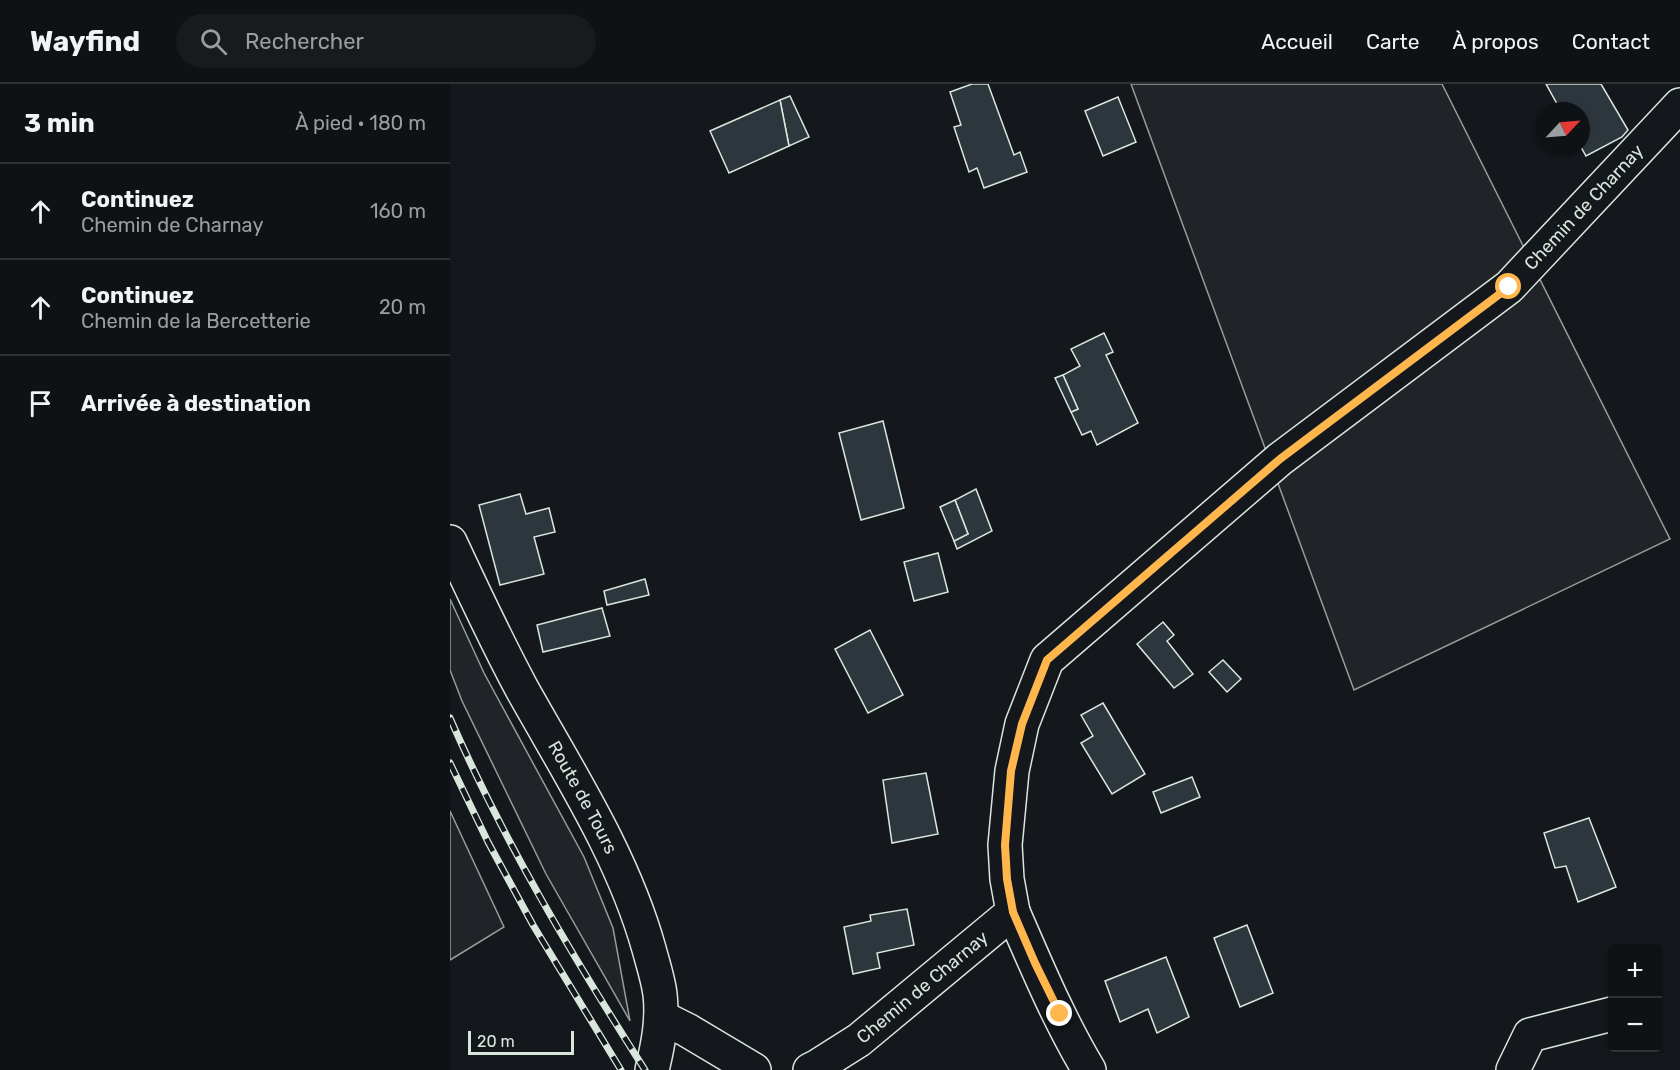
<!DOCTYPE html>
<html lang="fr">
<meta charset="utf-8">
<style>
:root{--surface:#0f1215;--page:#181b1e;--text:#f1f3f6;--muted:#9b9ea0;--line:#2f3234}
body{margin:0;font-family:Rubik,sans-serif;background:var(--page);color:var(--text)}
.controls{position:absolute;right:18px;bottom:18px;display:grid;overflow:hidden;border-radius:6px;box-shadow:0 2px 4px #0004}
.controls button{width:54px;height:54px;display:grid;place-items:center;padding:0;border:0;border-bottom:2px solid var(--line);background:var(--surface);color:var(--text);font:30px sans-serif}
.compass{position:absolute;left:1086px;top:18px;width:54px;height:54px;border-radius:50%;background:var(--surface);box-shadow:0 2px 4px #0004;rotate:64deg}
.scale{position:absolute;left:18px;bottom:15px;width:106px;box-sizing:border-box;padding-left:6px;border:3px solid #d8e6dc;border-top:0;font-size:16px;line-height:21px;white-space:nowrap;color:#d8e6dc;-webkit-text-stroke:4px #14181c;paint-order:stroke}
.stop{position:absolute;width:18px;height:18px;margin:-14px;border:4px solid #ffb74d;border-radius:50%;background:#fff}
.stop.end{background:#ffb74d;border-color:#fff;box-shadow:0 2px 6px #0008}
.list{margin:0;padding:0;list-style:none}
h2{display:flex;justify-content:space-between;align-items:center;height:78px;margin:0;padding:0 24px;font-size:26px}
h2 small{font-size:20px;font-weight:400;color:var(--muted)}
.list li{display:grid;grid-template-columns:39px 1fr auto;gap:18px;align-items:center;box-sizing:border-box;height:96px;padding:0 24px;border-top:2px solid var(--line)}
.list b{display:block;font-size:22px;white-space:nowrap}
.list p{margin:0;font-size:20px;white-space:nowrap;color:var(--muted)}
.list em{font-size:20px;font-style:normal;color:var(--muted)}
.icon{flex:none;width:33px;height:33px;fill:none;stroke:currentColor;stroke-width:2;stroke-linecap:round;stroke-linejoin:round}
.map{position:relative;flex:none;width:1230px;height:986px;overflow:hidden}
header{display:flex;align-items:center;gap:36px;box-sizing:border-box;height:84px;padding:0 30px;background:var(--surface);border-bottom:2px solid var(--line)}
header strong{font-size:28px}
nav{display:flex;gap:33px;margin-inline-start:auto;font-size:21px}
.search{width:420px;height:54px;background:var(--page);display:flex;align-items:center;gap:15px;box-sizing:border-box;padding:0 21px;border-radius:33px;color:var(--muted);font-size:22px}
main{display:flex}
aside{flex:1;background:var(--surface)}
.map>svg:first-child{display:block}
.green{fill:#202428;stroke:#939e99;stroke-width:1.5}
.building{fill:#2c363c;stroke:#d8e6dc;stroke-width:1.5}
.lines{fill:none;stroke-linecap:round;stroke-linejoin:round}
.minor-casing{stroke:#d8e6dc;stroke-width:36}
.major-casing{stroke:#d8e6dc;stroke-width:36}
.minor{stroke:#14181c;stroke-width:33}
.major{stroke:#14181c;stroke-width:33}
.rail-casing{stroke:#d8e6dc;stroke-width:7}
.rail{stroke:#14181c;stroke-width:4.5;stroke-dasharray:14;stroke-linecap:butt}
.route{stroke:#ffb74d;stroke-width:8}
.labels{text-anchor:middle;dominant-baseline:central;stroke-width:4.5;stroke-linejoin:round;paint-order:stroke}
.street-label{font-size:18px;fill:#d8e6dc;stroke:#14181c}
</style>
<header>
<strong>Wayfind</strong>
<div class="search"><svg class="icon" aria-label="search" viewBox="0 0 24 24"><circle cx="10" cy="10" r="6"/><path d="M15 15l6 6"/></svg>Rechercher</div>
<nav><a>Accueil</a><a>Carte</a><a>À propos</a><a>Contact</a></nav>
</header>
<main>
<aside>
<h2>3 min<small>À pied · 180 m</small></h2>
<ul class="list">
<li><svg class="icon" aria-label="ahead" viewBox="0 0 24 24"><path d="M12 20V5M6 11l6-6 6 6"/></svg><div><b>Continuez</b><p>Chemin de Charnay</p></div><em>160 m</em></li>
<li><svg class="icon" aria-label="ahead" viewBox="0 0 24 24"><path d="M12 20V5M6 11l6-6 6 6"/></svg><div><b>Continuez</b><p>Chemin de la Bercetterie</p></div><em>20 m</em></li>
<li><svg class="icon" aria-label="arrive" viewBox="0 0 24 24"><path d="M6 21V4h12l-3 4 3 4H6"/></svg><div><b>Arrivée à destination</b></div></li>
</ul>
</aside>
<div class="map">
<svg width="1230" height="986" viewBox="0 0 1230 986">
<rect width="100%" height="100%" fill="#14181c"/>
<g class="green">
<path d="M681,0H992L1220,455L904,606Z"/>
<path d="M0,515L34,589L134,773L163,844L180,937L96,790L12,617L0,586Z"/>
<path d="M0,727L54,843L0,876Z"/>
</g>
<g class="building">
<path d="M522,0H538L564,71L570,68L577,88L534,104L527,84L519,88L504,43L511,41L500,8Z"/>
<path d="M1096,0H1151L1178,46L1172,53L1136,72L1131,63V27H1111Z"/>
<path d="M340,12L359,53L339,62L330,16Z"/>
<path d="M668,13L686,58L653,72L635,27Z"/>
<path d="M330,16L339,62L279,89L260,47Z"/>
<path d="M654,249L663,268L656,271L688,339L647,361L641,347L632,351L621,328L628,325L613,291L630,282L621,265Z"/>
<path d="M613,291L628,325L621,328L605,294Z"/>
<path d="M433,337L454,424L411,436L389,349Z"/>
<path d="M526,405L542,447L507,465L504,457L518,450L505,416Z"/>
<path d="M70,410L76,430L99,424L105,448L84,453L94,490L50,501L29,421Z"/>
<path d="M505,416L518,450L504,457L490,423Z"/>
<path d="M488,469L498,508L464,517L454,478Z"/>
<path d="M195,495L199,511L157,521L154,507Z"/>
<path d="M152,524L160,552L93,568L87,541Z"/>
<path d="M713,538L724,551L717,557L743,590L724,604L687,560Z"/>
<path d="M420,546L453,611L418,629L385,565Z"/>
<path d="M773,576L791,595L777,608L759,588Z"/>
<path d="M653,619L695,690L662,710L631,659L643,652L631,631Z"/>
<path d="M476,689L488,750L442,759L433,696Z"/>
<path d="M742,693L750,713L711,729L703,708Z"/>
<path d="M1139,734L1166,803L1128,818L1116,782L1105,784L1094,749Z"/>
<path d="M457,825L464,861L427,869L430,884L403,890L394,843L421,837L420,831Z"/>
<path d="M797,841L823,909L790,923L764,854Z"/>
<path d="M716,873L739,933L707,949L698,925L670,938L655,897Z"/>
</g>
<g class="lines">
<defs>
<g id="minor">
<path d="M563,828C586,881 609,936 639,986"/>
<path d="M211,933L237,946L304,986"/>
<path id="s1" d="M360,986L368,982L409,956L563,828L557,795L555,761L562,687L572,640L597,576L830,375L1059,203L1230,21"/>
<path d="M1063,986L1080,951L1162,930"/>
</g>
<g id="major">
<path id="s2" d="M0,458C23,507 46,557 72,605C119,689 173,772 199,865C203,880 208,895 210,910C213,936 208,961 202,986"/>
</g>
</defs>
<use href="#minor" class="minor-casing"/>
<use href="#major" class="major-casing"/>
<use href="#minor" class="minor"/>
<use href="#major" class="major"/>
<defs>
<g id="rail">
<path d="M0,634C54,758 123,873 195,986"/>
<path d="M0,679L38,758L83,841L171,986"/>
</g>
</defs>
<use href="#rail" class="rail-casing"/>
<use href="#rail" class="rail"/>
</g>
<g class="lines">
<path class="route" d="M610,930L585,879L563,828L557,795L555,761L561,687L572,640L597,576L830,375L1059,203"/>
</g>
<g class="labels">
<g class="street-label">
<text stroke="none"><textPath href="#s1" startOffset="1220">Chemin de Charnay</textPath></text>
<text stroke="none"><textPath href="#s2" startOffset="288">Route de Tours</textPath></text>
<text stroke="none"><textPath href="#s1" startOffset="140">Chemin de Charnay</textPath></text>
</g>
</g>
</svg>
<div class="controls">
<button>+</button>
<button>−</button>
</div>
<svg class="compass" viewBox="-18 -18 36 36"><path d="M0-13l5 13h-10z" fill="#e53935"/><path d="M0 13l5-13h-10z" fill="#9b9ea0"/></svg>
<div class="scale">20 m</div>
<div class="stop" style="left:1059px;top:203px"></div>
<div class="stop end" style="left:610px;top:930px"></div>
</div>
</main>
